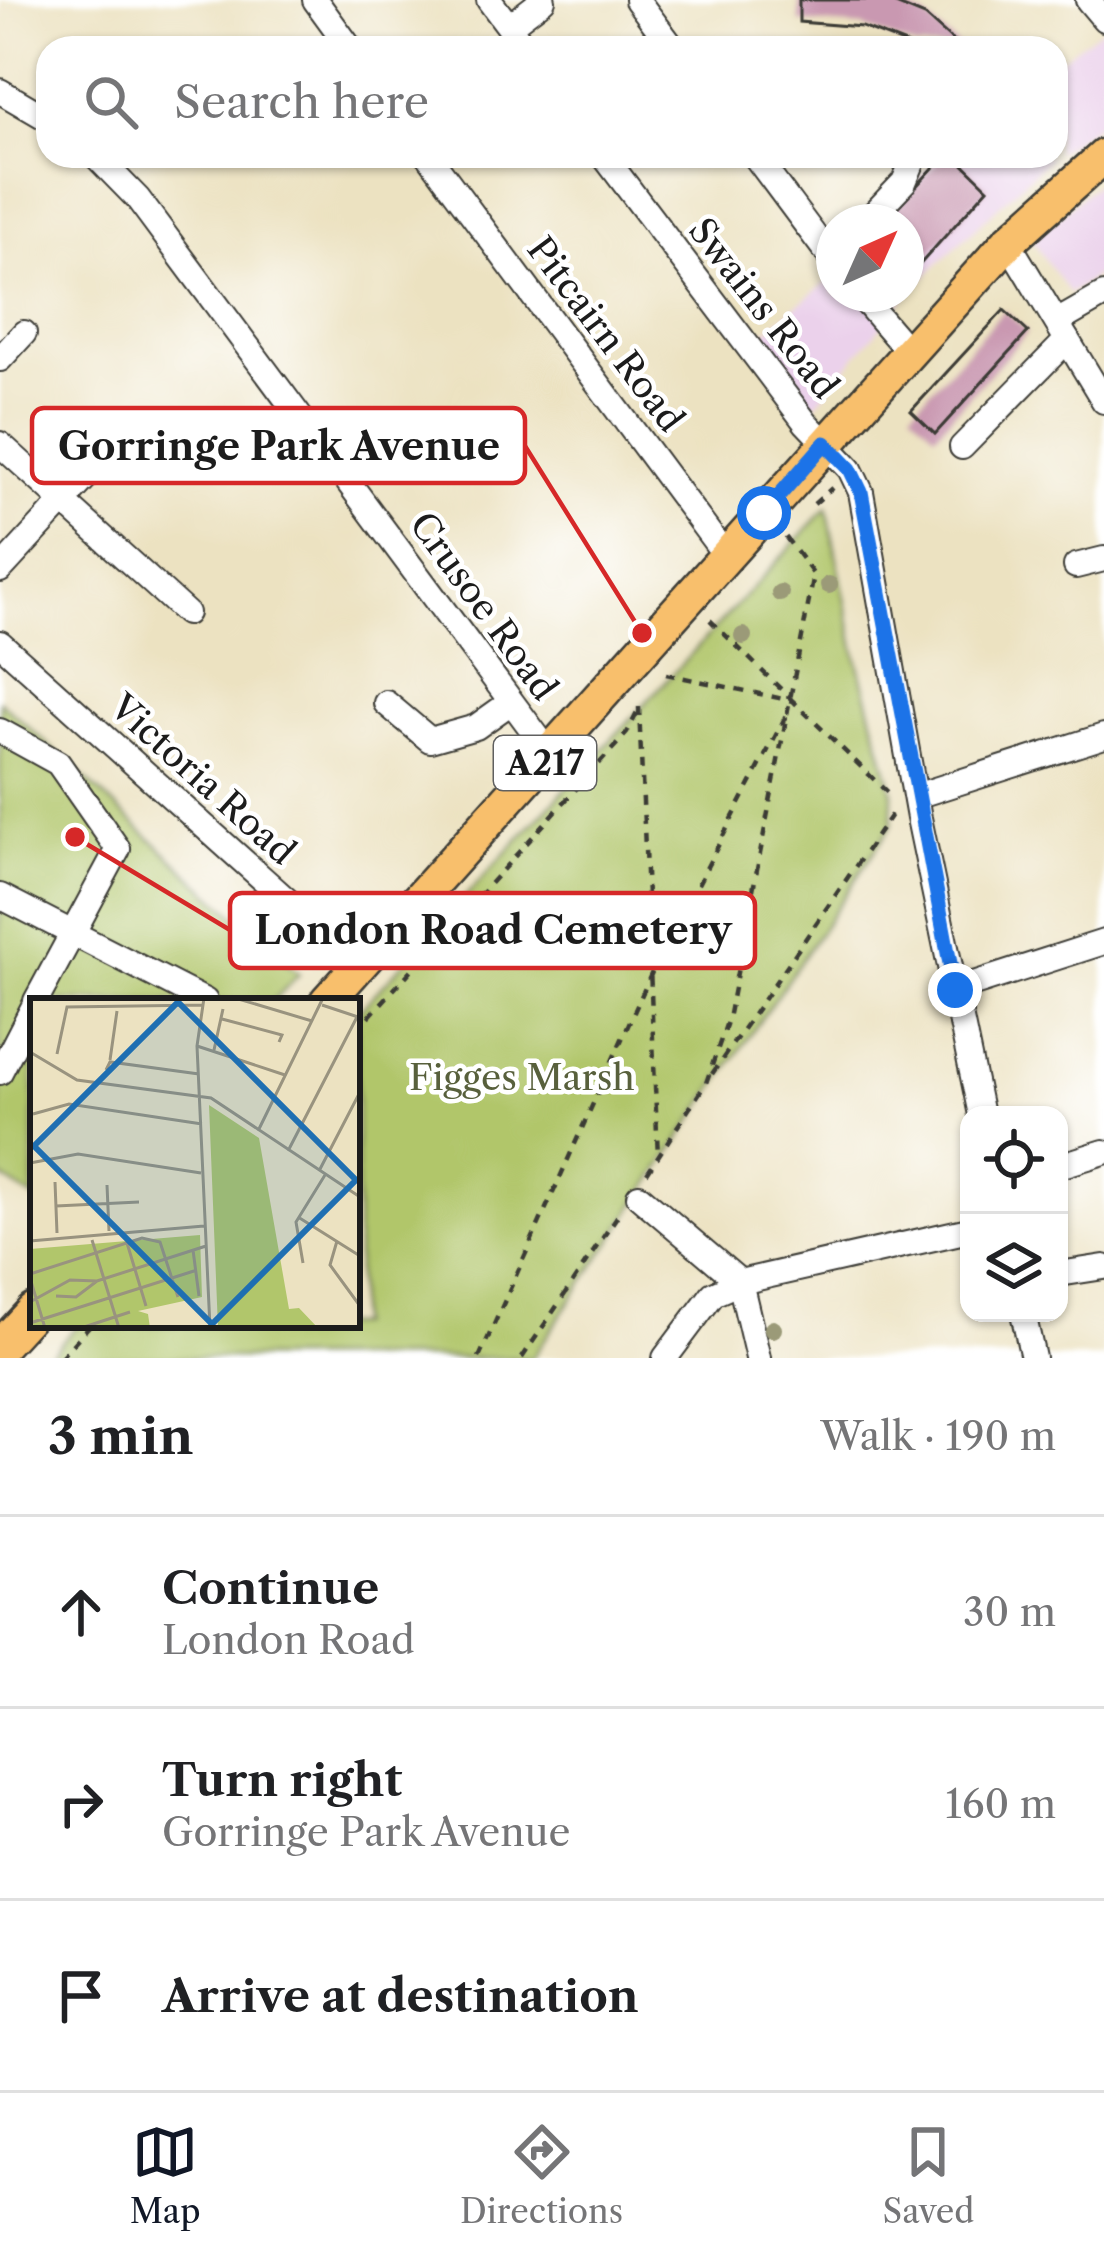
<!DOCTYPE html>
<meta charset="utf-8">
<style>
:root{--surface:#fff;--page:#f2f2f2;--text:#202124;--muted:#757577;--line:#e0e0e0;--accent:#111827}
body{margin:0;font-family:"Libre Caslon Text",serif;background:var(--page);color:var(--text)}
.controls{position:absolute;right:36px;bottom:36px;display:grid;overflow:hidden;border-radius:24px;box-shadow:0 3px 9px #0004}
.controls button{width:108px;height:108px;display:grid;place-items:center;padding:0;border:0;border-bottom:3px solid var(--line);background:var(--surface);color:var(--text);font:60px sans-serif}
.compass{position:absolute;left:816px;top:204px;width:108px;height:108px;border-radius:50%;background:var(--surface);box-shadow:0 3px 9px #0004;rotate:45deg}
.stop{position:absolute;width:36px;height:36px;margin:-27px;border:9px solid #1a73e8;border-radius:50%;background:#fff}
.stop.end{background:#1a73e8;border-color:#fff;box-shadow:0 3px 12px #0008}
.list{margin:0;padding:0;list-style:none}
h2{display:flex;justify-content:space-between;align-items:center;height:156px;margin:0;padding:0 48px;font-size:51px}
h2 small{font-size:39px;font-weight:400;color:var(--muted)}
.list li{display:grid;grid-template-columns:78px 1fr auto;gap:36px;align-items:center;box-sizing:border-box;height:192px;padding:0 48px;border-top:3px solid var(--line)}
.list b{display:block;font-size:45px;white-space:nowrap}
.list p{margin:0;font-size:39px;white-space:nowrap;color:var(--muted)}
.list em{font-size:39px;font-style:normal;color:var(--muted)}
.icon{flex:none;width:66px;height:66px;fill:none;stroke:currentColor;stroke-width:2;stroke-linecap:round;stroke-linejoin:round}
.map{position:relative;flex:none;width:1104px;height:1358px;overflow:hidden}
.search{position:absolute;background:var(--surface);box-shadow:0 3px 9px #0004;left:36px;right:36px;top:36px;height:132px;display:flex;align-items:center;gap:30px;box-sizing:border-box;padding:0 42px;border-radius:36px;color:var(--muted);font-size:45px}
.sheet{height:732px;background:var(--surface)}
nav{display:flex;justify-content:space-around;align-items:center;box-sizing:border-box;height:168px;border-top:3px solid var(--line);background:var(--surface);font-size:33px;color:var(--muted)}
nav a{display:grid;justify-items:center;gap:6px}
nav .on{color:var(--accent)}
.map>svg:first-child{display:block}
.built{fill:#ebd1eb}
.green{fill:#b1c66b;stroke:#667144;stroke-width:3}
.building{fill:#c998b1}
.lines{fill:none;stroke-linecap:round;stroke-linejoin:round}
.minor-casing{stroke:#3b3a35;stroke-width:28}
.major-casing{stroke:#3b3a35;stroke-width:38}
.path{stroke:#3b3a35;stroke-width:4.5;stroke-dasharray:9 9;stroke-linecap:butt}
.minor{stroke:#fff;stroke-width:24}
.major{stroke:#f8bf6c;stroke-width:33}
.tree{fill:#9b9a78}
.route{stroke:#1a73e8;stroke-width:15}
.labels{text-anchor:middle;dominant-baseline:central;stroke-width:9;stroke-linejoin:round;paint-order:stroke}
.shield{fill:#fff;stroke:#606060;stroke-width:3}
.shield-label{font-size:33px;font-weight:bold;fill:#1c1c1c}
.street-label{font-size:36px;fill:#1c1c1c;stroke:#fff}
.park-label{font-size:36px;fill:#58603c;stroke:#fff}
.inset-road{fill:none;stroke:#99937f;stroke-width:3}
.view{fill:#1f6fb2;fill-opacity:0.15;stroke:#1f6fb2;stroke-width:6}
.inset-edge{fill:none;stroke:#1c1c1c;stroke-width:6}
.leader{fill:none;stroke:#d62828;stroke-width:4.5}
.callout-dot{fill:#d62828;stroke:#fff;stroke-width:4.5}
.callout{fill:#fff;stroke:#d62828;stroke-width:4.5}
.callout-label{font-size:39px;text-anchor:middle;font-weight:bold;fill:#1c1c1c}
</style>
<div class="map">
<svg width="1104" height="1358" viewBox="0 0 1104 1358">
<rect width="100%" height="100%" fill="#fff"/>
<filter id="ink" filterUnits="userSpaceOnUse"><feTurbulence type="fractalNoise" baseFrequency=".00833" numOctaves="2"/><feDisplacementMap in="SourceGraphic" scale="24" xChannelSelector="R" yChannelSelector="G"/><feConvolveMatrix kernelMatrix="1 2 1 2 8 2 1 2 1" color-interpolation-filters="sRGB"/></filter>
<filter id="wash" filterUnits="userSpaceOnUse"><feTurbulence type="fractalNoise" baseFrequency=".004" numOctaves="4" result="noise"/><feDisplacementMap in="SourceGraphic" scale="48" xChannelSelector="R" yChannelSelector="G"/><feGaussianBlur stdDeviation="2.7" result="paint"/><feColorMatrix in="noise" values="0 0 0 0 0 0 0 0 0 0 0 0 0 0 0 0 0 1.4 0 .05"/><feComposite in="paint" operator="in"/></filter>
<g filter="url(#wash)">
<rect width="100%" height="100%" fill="#ece2c1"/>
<g class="built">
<path d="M1104,27V119L1056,153V62Z"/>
<path d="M940,156H1051L912,289L811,410L752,342L834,276V294H906V222H878Z"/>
<path d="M1104,177V271L1069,294L1032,240Z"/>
</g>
<g class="green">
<path d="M827,508L857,658L893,793L892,825L532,1358H48L77,1325H357V1013Z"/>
<path d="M0,701L299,974L273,1001H33V1198L0,1176Z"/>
</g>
<g id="blocks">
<g class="building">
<path d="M799,0H886L925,16L961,48H916L862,27L799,22Z"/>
<path d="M944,156H955L988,188L906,280V222L892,213Z"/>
<path d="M1004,310L1028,332L935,434L911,411Z"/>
</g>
</g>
</g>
<g filter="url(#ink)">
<use href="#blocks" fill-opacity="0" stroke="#3b3a35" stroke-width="3"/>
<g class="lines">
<defs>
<g id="minor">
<path d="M315,0L350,48"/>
<path d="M489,0L525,48"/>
<path d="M637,0L673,48"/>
<path d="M1088,0L1104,19"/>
<path d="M509,26L543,0"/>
<path d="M0,91L48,119"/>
<path d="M96,156L138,199L551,755"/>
<path d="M429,156L726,556"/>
<path d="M604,156L806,423L850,469L861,492L919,818L981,1115"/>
<path d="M755,156L834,262"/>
<path d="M866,222L904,182L912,163"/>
<path d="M1008,242L1104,401"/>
<path d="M859,294L908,351"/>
<path d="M1057,322L1104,295"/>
<path d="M0,359L24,333"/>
<path d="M0,444L186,613"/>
<path d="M962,447L1067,340"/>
<path d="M1076,566L1104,559"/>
<path d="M0,570L133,426"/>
<path d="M0,643L360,966"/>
<path d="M386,703L430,740L476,727L511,702"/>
<path d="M0,731L58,763L118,849L36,1001"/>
<path d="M916,796L1104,736"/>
<path d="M0,896L205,1001"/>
<path d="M955,990L1104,942"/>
<path d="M0,1072L33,1008"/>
<path d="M1059,1166L1104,1152"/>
<path d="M639,1196L740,1282L758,1358"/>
<path d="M1059,1274L1104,1267"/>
<path d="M1023,1313L1033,1358"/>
<path d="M665,1358L713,1294L740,1282L969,1230"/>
</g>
<g id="major">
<path d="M327,1001L1008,242L1104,156"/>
<path d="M0,1347L33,1311"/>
</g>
</defs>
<use href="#minor" class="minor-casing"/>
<use href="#major" class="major-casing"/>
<g class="path">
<path d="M814,504L832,488"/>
<path d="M710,620L792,700"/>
<path d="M666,674L793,701L890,795"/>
<path d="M639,707L658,1157"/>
<path d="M357,1030L627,733L637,713"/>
<path d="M712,1074L893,812"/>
<path d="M647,1173L706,1083L728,1019L814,575L784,535"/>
<path d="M60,1358L90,1325"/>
<path d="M479,1358L652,972L789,710"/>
<path d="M522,1358L620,1212"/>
</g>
<use href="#minor" class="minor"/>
<use href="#major" class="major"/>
</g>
<g class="tree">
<circle cx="829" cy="585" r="9"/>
<circle cx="780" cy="593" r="9"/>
<circle cx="743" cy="636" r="9"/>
<circle cx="773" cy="1329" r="9"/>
</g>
</g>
<g class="lines" filter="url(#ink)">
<path class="route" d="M764,513L825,443L850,469L861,492L955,990"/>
</g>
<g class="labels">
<rect class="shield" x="494" y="736" width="102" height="54" rx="9"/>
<g class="shield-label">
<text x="545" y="763">A217</text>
</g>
<g class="street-label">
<text transform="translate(764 308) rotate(52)">Swains Road</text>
<text transform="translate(606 334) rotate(53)">Pitcairn Road</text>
<text transform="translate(484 606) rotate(54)">Crusoe Road</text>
<text transform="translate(203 779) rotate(42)">Victoria Road</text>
</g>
<g class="park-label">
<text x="522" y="1077">Figges Marsh</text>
</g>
</g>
<g transform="translate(30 998)">
<rect width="330" height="330" fill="#ece2c1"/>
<path d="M179,107L229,140L259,311L269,310L288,330H188ZM170,237L172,299L108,313L118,316L120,330H0V251Z" fill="#b1c66b"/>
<path class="inset-road" d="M174,0L167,48L180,330M205,0L282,23M292,7L328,19M192,21L252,37L249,44M167,48L255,77M184,52L193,11M0,54L47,82L181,100L330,199M27,56L37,9L172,7M80,62L87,13M76,72L80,64L169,76M3,116L39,106L172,126M228,133L293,0M258,153L327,19M0,165L48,156L171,175M289,173L330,94M25,184L27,235M77,187L79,233M26,208L109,204M268,219L330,258M62,242L89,330M0,243L174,228M307,243L300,267L330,308M97,245L116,308M163,252L169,298M273,265L266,224L295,177M0,276L112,240L130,244L148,299M0,280L15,330M26,298L46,299L67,283M0,304L40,282L67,283L176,248M0,325L167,272M51,330L100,314"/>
<path class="view" d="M148,4L326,182L182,326L4,148Z"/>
<rect width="330" height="330" class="inset-edge"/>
</g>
<path class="leader" d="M642 633L525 446M75 837L230 930"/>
<g class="callout-dot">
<circle cx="642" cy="633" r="12"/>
<circle cx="75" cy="837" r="12"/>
</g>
<g class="callout">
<rect x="32" y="408" width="493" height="75" rx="12"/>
<rect x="230" y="893" width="525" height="75" rx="12"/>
</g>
<g class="callout-label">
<text x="279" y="460">Gorringe Park Avenue</text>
<text x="493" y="944">London Road Cemetery</text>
</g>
</svg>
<div class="controls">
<button><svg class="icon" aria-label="locate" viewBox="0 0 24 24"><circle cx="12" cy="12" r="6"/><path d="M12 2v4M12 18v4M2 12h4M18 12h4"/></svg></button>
<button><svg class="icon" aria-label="layers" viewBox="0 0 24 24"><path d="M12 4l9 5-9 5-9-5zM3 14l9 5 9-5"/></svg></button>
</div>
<svg class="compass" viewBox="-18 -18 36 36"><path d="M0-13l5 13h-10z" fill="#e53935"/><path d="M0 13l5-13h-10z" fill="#757577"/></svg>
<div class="stop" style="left:764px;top:513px"></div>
<div class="stop end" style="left:955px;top:990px"></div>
<div class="search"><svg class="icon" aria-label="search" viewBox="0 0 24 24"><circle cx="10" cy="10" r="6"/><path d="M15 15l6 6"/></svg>Search here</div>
</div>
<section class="sheet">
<h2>3 min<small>Walk · 190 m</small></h2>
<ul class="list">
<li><svg class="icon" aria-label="ahead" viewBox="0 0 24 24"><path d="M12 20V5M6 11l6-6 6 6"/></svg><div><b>Continue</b><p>London Road</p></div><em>30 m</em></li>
<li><svg class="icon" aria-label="right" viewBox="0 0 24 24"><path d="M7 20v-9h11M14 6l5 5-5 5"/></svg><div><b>Turn right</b><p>Gorringe Park Avenue</p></div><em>160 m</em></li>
<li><svg class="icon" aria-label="arrive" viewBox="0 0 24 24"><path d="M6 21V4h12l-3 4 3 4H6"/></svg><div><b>Arrive at destination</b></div></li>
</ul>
</section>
<nav>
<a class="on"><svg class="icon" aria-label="map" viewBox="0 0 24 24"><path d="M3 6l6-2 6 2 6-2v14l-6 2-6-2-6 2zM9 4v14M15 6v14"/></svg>Map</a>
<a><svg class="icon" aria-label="directions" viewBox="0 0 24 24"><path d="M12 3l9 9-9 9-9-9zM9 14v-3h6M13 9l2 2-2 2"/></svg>Directions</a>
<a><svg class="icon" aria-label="saved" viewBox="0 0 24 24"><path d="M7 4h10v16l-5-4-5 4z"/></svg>Saved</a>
</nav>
